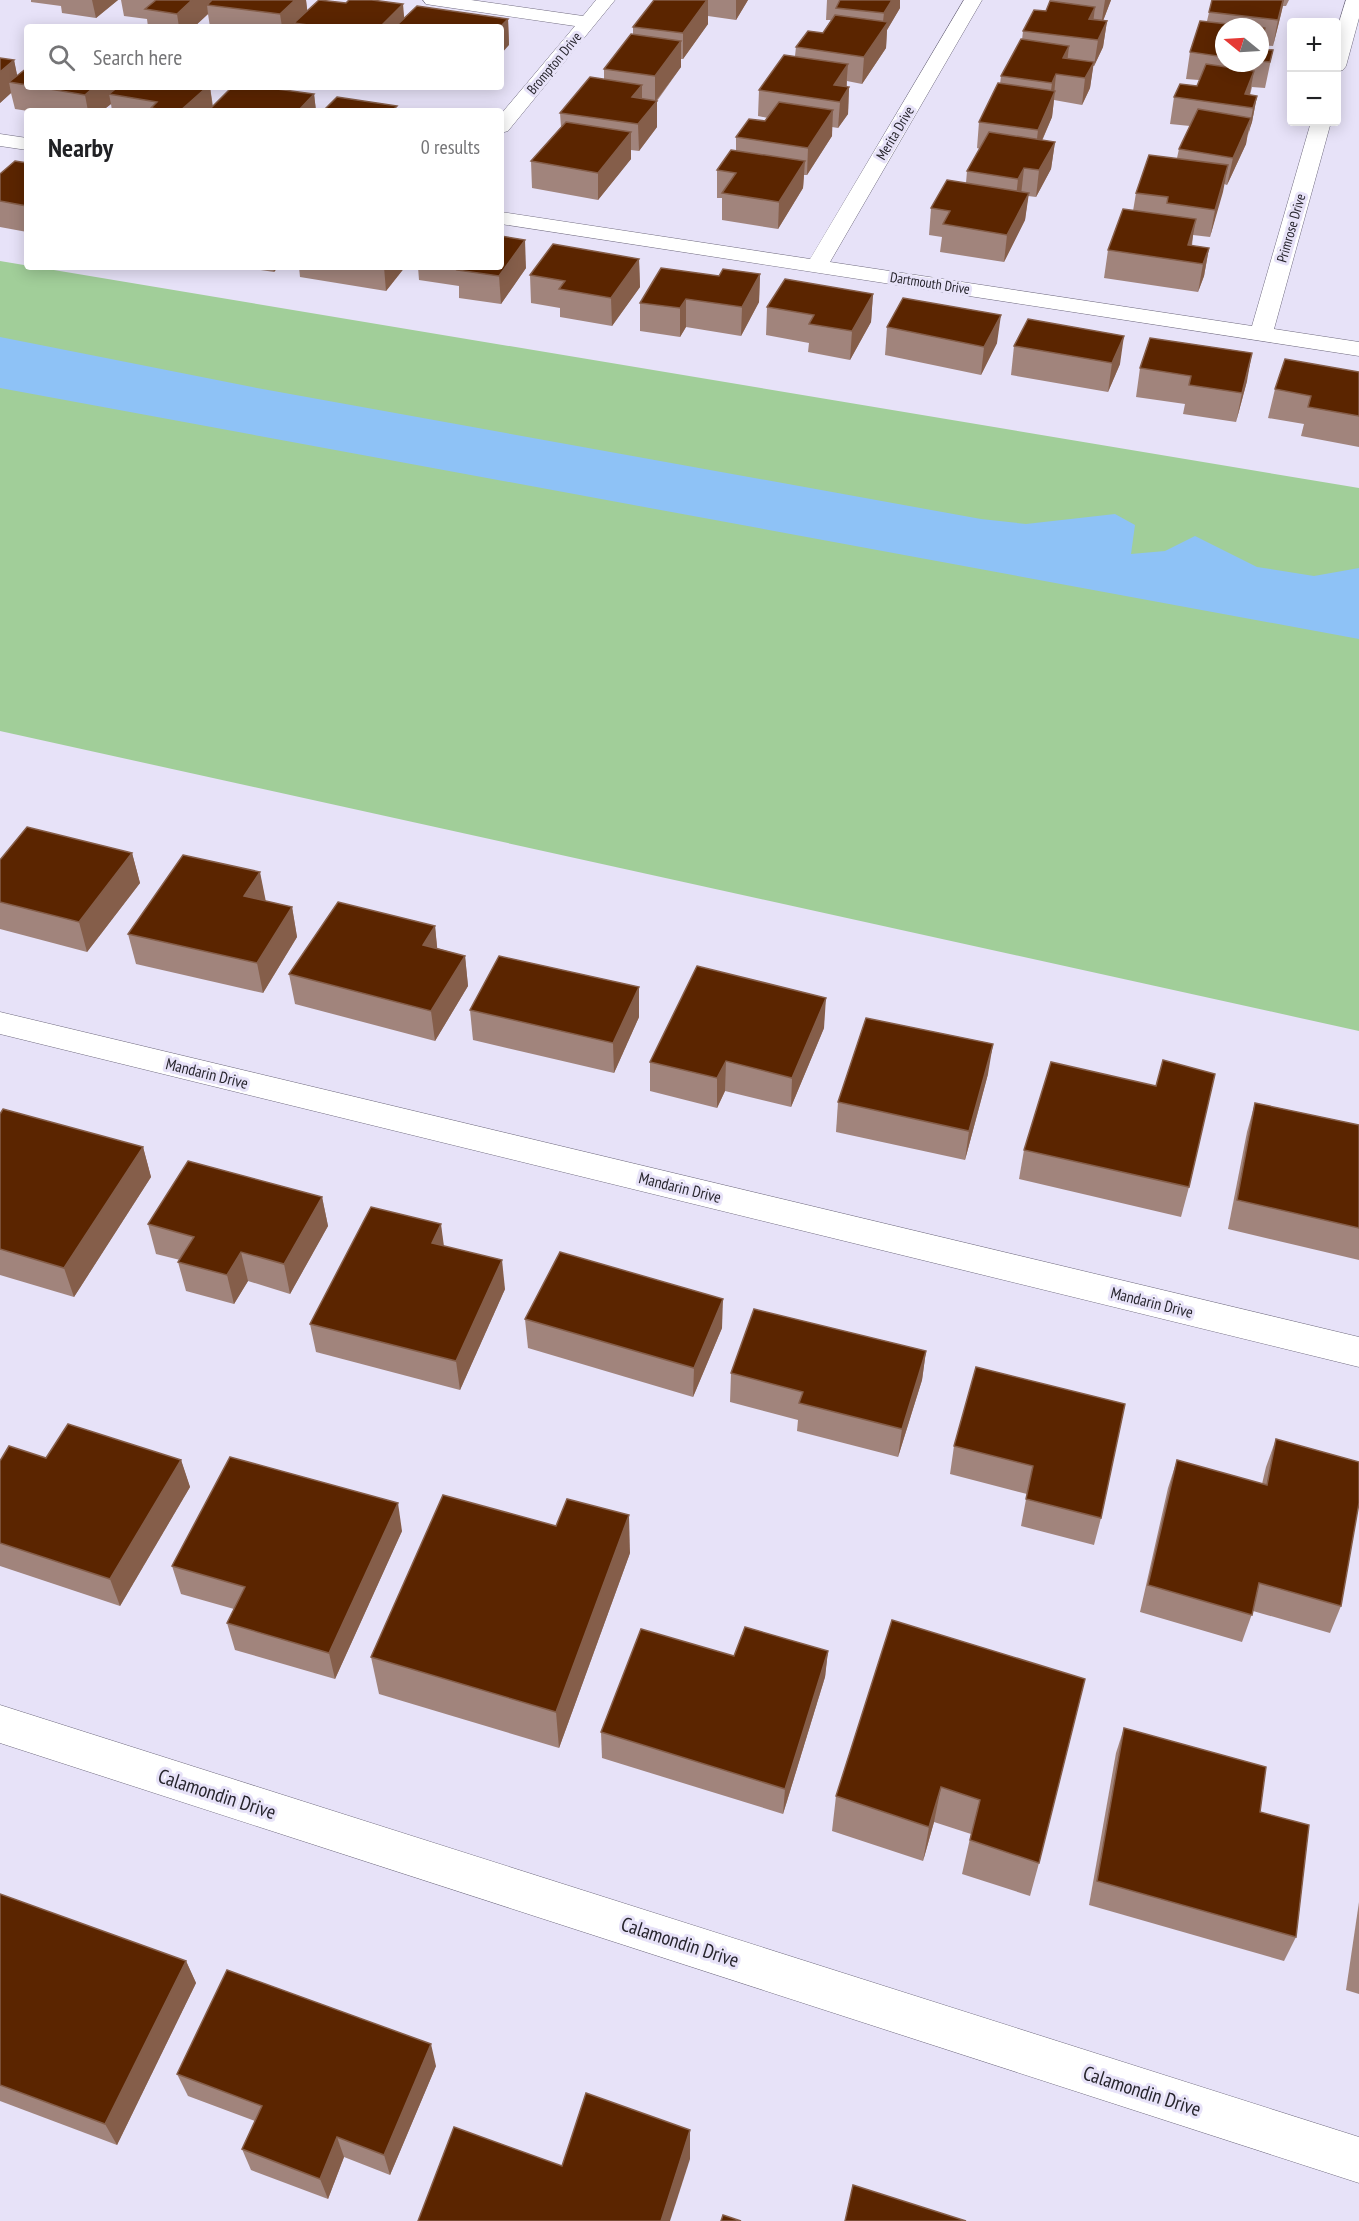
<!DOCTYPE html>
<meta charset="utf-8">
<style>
:root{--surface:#fff;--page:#f2f2f2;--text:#202124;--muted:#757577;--line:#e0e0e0}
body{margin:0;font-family:"PT Sans Narrow",sans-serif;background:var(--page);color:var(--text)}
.controls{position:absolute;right:18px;top:18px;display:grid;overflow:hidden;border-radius:6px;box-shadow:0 3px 15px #0003}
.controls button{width:54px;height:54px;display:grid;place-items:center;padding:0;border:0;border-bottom:2px solid var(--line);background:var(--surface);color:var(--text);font:30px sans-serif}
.compass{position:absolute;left:1215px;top:18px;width:54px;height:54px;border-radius:50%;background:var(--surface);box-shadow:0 3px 15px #0003;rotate:288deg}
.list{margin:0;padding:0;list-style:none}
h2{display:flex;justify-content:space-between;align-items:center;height:78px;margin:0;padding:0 24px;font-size:26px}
h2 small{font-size:20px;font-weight:400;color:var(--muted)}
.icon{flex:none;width:33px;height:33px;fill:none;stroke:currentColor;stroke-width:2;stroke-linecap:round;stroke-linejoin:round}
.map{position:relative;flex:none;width:1359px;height:2221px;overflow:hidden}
.search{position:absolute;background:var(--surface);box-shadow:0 3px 15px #0003;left:24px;top:24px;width:480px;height:66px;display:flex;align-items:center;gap:15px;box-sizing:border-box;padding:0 21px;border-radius:6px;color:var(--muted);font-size:22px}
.panel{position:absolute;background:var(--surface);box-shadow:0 3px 15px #0003;left:24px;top:108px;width:480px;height:162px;border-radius:6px}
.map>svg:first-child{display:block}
.green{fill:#a1ce99}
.water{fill:#8ec2f6}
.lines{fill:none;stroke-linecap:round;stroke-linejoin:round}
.minor-casing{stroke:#706b7f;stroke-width:1}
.minor{fill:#fff;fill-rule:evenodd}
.wall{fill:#a1847c;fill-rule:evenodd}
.shaded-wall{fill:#855e4a}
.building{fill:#5b2500;stroke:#855e4a;stroke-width:1.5}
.labels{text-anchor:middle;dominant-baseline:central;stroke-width:6;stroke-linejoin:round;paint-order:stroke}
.far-street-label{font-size:14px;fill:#27252d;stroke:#e7e2f8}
.street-label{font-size:16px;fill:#27252d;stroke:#e7e2f8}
.near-street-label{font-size:20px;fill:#27252d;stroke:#e7e2f8}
</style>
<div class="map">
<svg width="1359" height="2221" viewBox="0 0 1359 2221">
<rect width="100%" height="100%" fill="#e7e2f8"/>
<path class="green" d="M0,261L1359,488V1031L0,731Z"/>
<path class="water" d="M0,337L257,388L981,519L1026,524L1115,514L1135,525L1131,554L1165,551L1195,536L1257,567L1314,576L1359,568V639L0,388Z"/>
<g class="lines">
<defs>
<g id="minor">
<path d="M423,0H471L583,16L596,0H615L508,131L501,133V114L575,26L432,5L426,4Z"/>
<path d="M964,0H982L830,262L1252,326L1311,122H1331L1274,329L1359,342V356L501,224V212L810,259Z"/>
<path d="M1346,0H1359V18L1346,66L1343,70L1336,72V32Z"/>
<path d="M0,134L27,138V150L0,146Z"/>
<path d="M0,1012L1359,1337V1367L0,1034Z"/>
<path d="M0,1705L1359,2137V2183L0,1743Z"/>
</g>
</defs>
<use href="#minor" class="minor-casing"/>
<use href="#minor" class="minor"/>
</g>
<g class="wall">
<path d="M31,0H118L96,18L62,13L61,6L31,2Z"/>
<path d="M121,0H306L307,11L405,18L508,19L509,45L501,27H210L208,14L194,27H148L147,19L124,16Z"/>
<path d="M654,0H748L736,20L708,16V24L683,59H681V67L657,101V127L639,151L631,150V159L598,200L532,188L531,161L561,127L560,113L604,79V69L633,35V27Z"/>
<path d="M827,0H900V8L887,30L886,48L862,84L847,81V87H849L848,114L838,128L832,127V136L807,175H804L803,188L778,229L722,220V198H717V170L736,151V137L765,121L768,118L758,116L759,90L795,56L796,47L823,33L831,20H826Z"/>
<path d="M1050,0H1111L1103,21H1107L1103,47L1094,66H1093L1090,88L1082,105L1054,100L1052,117L1042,141L1055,142L1051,169L1036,197L1028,196L1025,220L1004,262L940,252L942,237L929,235L931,208L966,183L967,171L980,149L977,148L979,122L1000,84L1001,76L1022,40L1023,31L1046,11L1049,4Z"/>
<path d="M1212,0H1289L1286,6H1283L1273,46L1262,45L1261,49L1273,50L1265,88L1252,87L1250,95L1257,96L1252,122L1247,135L1246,144L1227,185L1224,184L1210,237L1193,235L1192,246L1209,248L1204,276L1198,292L1104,278L1108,250L1133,211L1136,193L1177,158L1179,149L1190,126L1170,124L1174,97L1197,86L1199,80L1186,79L1190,52L1207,21ZM1224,27H1260V63H1224Z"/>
<path d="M14,60L17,76L27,68V87H210L213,106L314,94L316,111H112L111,104L102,111H28L15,109L11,93L0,103Z"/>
<path d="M27,163V232L0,227V174Z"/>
<path d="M639,259L640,287L612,326L560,317V308L531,303L530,275Z"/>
<path d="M242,267H278L274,272Z"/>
<path d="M299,267H405L386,291L300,277Z"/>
<path d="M418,267H501L526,268L501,304L459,298V286L419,280Z"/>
<path d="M760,274L759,302L741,336L686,327L680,337L640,331V303L719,276Z"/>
<path d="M873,294L871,322L850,360L808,352L809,343L766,335L767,307Z"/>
<path d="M887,327L997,343L981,375L885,355Z"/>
<path d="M1014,346L1120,364L1108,392L1011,375Z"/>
<path d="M1140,368L1247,381L1236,422L1183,414L1185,404L1136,397Z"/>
<path d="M1359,372V447L1301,436L1304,424L1268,418L1275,389Z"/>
<path d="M132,853L140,883L87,952L0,929V860Z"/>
<path d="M266,901L292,907L297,937L263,993L136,964L128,934Z"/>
<path d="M435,926L437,948L465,956L468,986L435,1041L295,1004L289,974Z"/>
<path d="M639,987V1017L614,1073L473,1040L470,1010Z"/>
<path d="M824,1028L791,1107L725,1091L717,1108L650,1091V1062Z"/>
<path d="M988,1074L965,1160L836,1132L838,1102Z"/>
<path d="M1255,1103L1359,1125V1260L1228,1229L1247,1132Z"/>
<path d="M0,1114L143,1147L151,1177L74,1297L0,1275Z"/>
<path d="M1024,1150L1189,1187L1181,1217L1019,1179Z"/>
<path d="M322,1197L328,1226L290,1294L248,1281L234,1304L186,1291L178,1262L180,1260L156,1254L148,1224Z"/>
<path d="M505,1289L460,1390L316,1352L310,1324Z"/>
<path d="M525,1319L722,1328L693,1397L528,1348Z"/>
<path d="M926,1351L922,1380L898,1457L797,1431L798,1420L730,1402L731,1373Z"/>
<path d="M1125,1404L1101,1518L1094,1545L1021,1526L1027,1494L950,1474L954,1446Z"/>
<path d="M1276,1439L1341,1606L1330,1633L1253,1611L1242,1642L1140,1612L1168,1488L1177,1460L1262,1484L1266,1467Z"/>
<path d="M46,1458L181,1460L190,1487L120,1606L0,1566V1461Z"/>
<path d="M402,1531L335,1679L235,1650L227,1623L234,1609L181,1594L172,1566Z"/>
<path d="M630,1553L559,1748L379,1694L371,1657Z"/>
<path d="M892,1620L1039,1863L1030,1896L962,1874L971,1834L934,1822L923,1861L832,1831L836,1796Z"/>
<path d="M828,1651L825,1677L783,1814L602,1758L601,1732L734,1656Z"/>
<path d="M1124,1728L1260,1812L1296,1937L1284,1961L1089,1905L1116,1753Z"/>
<path d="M0,1894L186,1961L196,1983L117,2145L0,2101Z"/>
<path d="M1359,1902V1994L1346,1990Z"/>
<path d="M436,2066L390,2175L344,2157L328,2199L251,2170L242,2149L255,2121L188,2096L177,2074Z"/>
</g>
<g class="shaded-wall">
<path d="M92,0H118L96,18Z"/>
<path d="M192,0H217L207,5L208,14L194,27H179L177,14Z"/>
<path d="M295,0H306L308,16L294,23L295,27H282L280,14Z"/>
<path d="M707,0H708V24L683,59V33Z"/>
<path d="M736,0H748L736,20Z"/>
<path d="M892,0H900V8L887,30L886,48L862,84L864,57L882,30L884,13Z"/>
<path d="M1105,0H1111L1101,26Z"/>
<path d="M1283,0H1284L1281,14L1273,46L1278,20Z"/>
<path d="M403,4L405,27H380Z"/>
<path d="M1095,7L1092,32L1089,19Z"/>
<path d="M508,19L509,45L501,54V27H500Z"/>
<path d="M1107,21L1103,47L1094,66L1098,40Z"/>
<path d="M1265,28L1260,55V46Z"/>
<path d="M681,41V67L655,102V76Z"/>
<path d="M1069,46L1066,72L1063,58Z"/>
<path d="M14,60L19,84L9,82L11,93L0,103V72Z"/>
<path d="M1094,62L1090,88L1082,105L1085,78Z"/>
<path d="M848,64L846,90L834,85Z"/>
<path d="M1254,71L1249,98L1245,94Z"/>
<path d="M1056,74L1054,95L1055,91L1052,117L1035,156L1038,130L1049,105L1052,83Z"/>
<path d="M642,85V111L632,97Z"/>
<path d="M94,87H130L109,94L111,104L102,111H88L85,95Z"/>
<path d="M207,87H210L213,111H180Z"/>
<path d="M849,87L848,114L838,128L840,102Z"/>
<path d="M314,94L316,111H298Z"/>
<path d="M1257,96L1252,122L1248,135L1253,108Z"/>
<path d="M657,101V127L639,151L638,124Z"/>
<path d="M833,110L832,136L807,175L808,148Z"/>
<path d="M1251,118L1246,144L1227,185L1233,158Z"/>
<path d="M631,132V159L598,200V173Z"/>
<path d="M1055,142L1051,169L1036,197L1039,170Z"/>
<path d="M805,161L803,188L778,229L779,202Z"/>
<path d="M1228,165L1223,192L1210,237L1215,210Z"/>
<path d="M1024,168L1021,195L1015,206L1018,179Z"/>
<path d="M1029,193L1025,220L1004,262L1007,235Z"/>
<path d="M1196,219L1191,247L1188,245Z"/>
<path d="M525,240L526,268L501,304L499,276Z"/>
<path d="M1209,248L1204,276L1198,292L1203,264Z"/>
<path d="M639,259L640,287L612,326L611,298Z"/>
<path d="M273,267H278L274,272Z"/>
<path d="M384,267H405L386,291Z"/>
<path d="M760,274L759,302L741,336L742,307Z"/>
<path d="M873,294L871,322L850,360L852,331Z"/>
<path d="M686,299V327L680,337V308Z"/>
<path d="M1001,315L997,343L981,375L984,347Z"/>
<path d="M1124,336L1120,364L1108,392L1112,363Z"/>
<path d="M1252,353L1247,381L1236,422L1242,393Z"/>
<path d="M132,853L140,883L87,952L79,922Z"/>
<path d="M260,872L266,902L244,896Z"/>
<path d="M292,907L297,937L263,993L257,963Z"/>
<path d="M435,926L438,956L423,945Z"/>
<path d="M465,956L468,986L435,1041L431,1011Z"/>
<path d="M639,987V1017L614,1073L613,1043Z"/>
<path d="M826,998L824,1028L791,1107L792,1078Z"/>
<path d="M993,1044L988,1074L965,1160L969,1131Z"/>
<path d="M726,1061L725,1091L717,1108V1078Z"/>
<path d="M143,1147L151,1177L74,1297L64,1268Z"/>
<path d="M322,1197L328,1226L290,1294L284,1264Z"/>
<path d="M441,1224L445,1254L432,1243Z"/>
<path d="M241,1252L248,1281L234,1304L227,1275Z"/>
<path d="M502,1260L505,1289L460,1390L456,1361Z"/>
<path d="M723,1299L722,1328L693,1397L694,1368Z"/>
<path d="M926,1351L922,1380L898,1457L902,1429Z"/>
<path d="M181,1460L190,1487L120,1606L110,1579Z"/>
<path d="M398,1503L402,1531L335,1679L329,1653Z"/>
<path d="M629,1515L630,1553L559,1748L556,1712Z"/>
<path d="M828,1651L825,1677L783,1814L785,1789Z"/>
<path d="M941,1787L934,1822L923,1861L929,1827Z"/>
<path d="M186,1961L196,1983L117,2145L105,2124Z"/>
<path d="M431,2044L436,2066L390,2175L384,2155Z"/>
<path d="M690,2130V2159L670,2221H661Z"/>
<path d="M337,2137L344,2157L328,2199L320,2179Z"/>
</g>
<g class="building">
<path d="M156,0H192L177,14L145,9Z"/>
<path d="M212,0H295L280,14L207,5Z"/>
<path d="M319,0L346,3L349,0H372L403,4L380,27H372L355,25L353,27H322L294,23Z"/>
<path d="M654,0H707L683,33L633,27Z"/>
<path d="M840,0H892L884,13L836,8Z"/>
<path d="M1212,0H1283L1278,20L1209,12Z"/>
<path d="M1050,1L1095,7L1089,19L1107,21L1098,40L1023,31L1034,10L1046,11Z"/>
<path d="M417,6L508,19L500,27H395Z"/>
<path d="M835,15L888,22L864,57L796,47L808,31L823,33Z"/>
<path d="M1200,21L1256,27H1224V57L1190,52Z"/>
<path d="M1260,27L1265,28L1260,46Z"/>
<path d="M631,34L681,41L655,76L604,69Z"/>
<path d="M1021,39L1069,46L1063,58L1094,62L1085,78L1056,74L1052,83L1001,76Z"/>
<path d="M1260,49L1273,50L1270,62L1260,61Z"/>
<path d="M784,55L848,64L834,85L849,87L840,102L759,90Z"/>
<path d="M0,58L14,60L0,72Z"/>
<path d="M1206,64L1254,71L1245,94L1257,96L1253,108L1174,97L1180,84L1197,86Z"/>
<path d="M27,68V85L9,82Z"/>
<path d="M590,77L642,85L632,97L657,101L638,124L560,113Z"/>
<path d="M998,83L1055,91L1038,130L979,122Z"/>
<path d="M38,87H94L85,95Z"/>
<path d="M118,87H207L180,111H171L151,108L157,102L109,94Z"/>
<path d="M232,87H262L314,94L298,111H208Z"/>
<path d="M337,97L397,106L392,111H323Z"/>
<path d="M779,102L833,110L808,148L736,137L749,119L765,121Z"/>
<path d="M1198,109L1251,118L1233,158L1179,149Z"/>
<path d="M566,122L631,132L598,173L531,161Z"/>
<path d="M989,132L1055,142L1039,170L1024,168L1018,179L967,171Z"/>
<path d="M731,150L805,161L779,202L722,193L736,173L717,170Z"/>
<path d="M1149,155L1228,165L1215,210L1167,203L1168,197L1136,193Z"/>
<path d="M15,161L27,163V206L0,201V174Z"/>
<path d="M947,180L1029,193L1007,235L943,224L950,211L931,208Z"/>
<path d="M1123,209L1196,219L1188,245L1209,248L1203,264L1108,250Z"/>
<path d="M501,236L525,240L499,276L457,270L459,267H501Z"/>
<path d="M553,244L639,259L611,298L559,289L565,281L530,275Z"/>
<path d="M661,268L719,276L723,269L760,274L742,307L686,299L680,308L640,303Z"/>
<path d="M785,279L873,294L852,331L809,324L814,315L767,307Z"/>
<path d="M903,298L1001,315L984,347L887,327Z"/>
<path d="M1028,319L1124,336L1112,363L1014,346Z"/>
<path d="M1150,338L1252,353L1242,393L1189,385L1191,376L1140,368Z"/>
<path d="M1285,359L1359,372V416L1308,407L1311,396L1275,389Z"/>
<path d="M27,827L132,853L79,922L0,902V860Z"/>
<path d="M183,855L260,872L244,896L292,907L257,963L128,934Z"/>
<path d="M338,902L435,926L423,945L465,956L431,1011L289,974Z"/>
<path d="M499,956L639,987L613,1043L470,1010Z"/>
<path d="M697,966L826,998L792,1078L726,1061L717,1078L650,1062Z"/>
<path d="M866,1018L993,1044L969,1131L838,1102Z"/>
<path d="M1163,1060L1215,1074L1189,1187L1024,1150L1051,1062L1156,1086Z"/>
<path d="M1255,1103L1359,1125V1228L1237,1200Z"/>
<path d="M3,1109L143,1147L64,1268L0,1249V1114Z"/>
<path d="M188,1161L322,1197L284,1264L241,1252L227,1275L178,1262L194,1237L148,1224Z"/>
<path d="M371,1207L441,1224L432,1243L502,1260L456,1361L310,1324Z"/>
<path d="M560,1252L723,1299L694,1368L525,1319Z"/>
<path d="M754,1309L926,1351L902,1429L799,1403L803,1392L731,1373Z"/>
<path d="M976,1367L1125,1404L1101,1518L1026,1499L1033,1466L954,1446Z"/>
<path d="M68,1424L181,1460L110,1579L0,1543V1461L9,1446L46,1458Z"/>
<path d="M1276,1439L1359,1462V1503L1341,1606L1259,1583L1252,1615L1148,1585L1177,1460L1267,1485Z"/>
<path d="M230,1457L398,1503L329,1653L227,1623L245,1587L172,1566Z"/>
<path d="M443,1495L556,1526L567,1499L629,1515L556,1712L371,1657Z"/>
<path d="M892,1620L1085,1679L1039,1863L970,1840L980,1800L941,1787L929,1827L836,1796Z"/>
<path d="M745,1627L828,1651L785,1789L601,1732L641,1629L734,1656Z"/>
<path d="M1124,1728L1266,1767L1260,1812L1309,1825L1296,1937L1097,1881Z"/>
<path d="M0,1894L186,1961L105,2124L0,2085Z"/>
<path d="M227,1970L431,2044L384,2155L337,2137L320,2179L242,2149L262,2106L177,2074Z"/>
<path d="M586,2093L690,2130L661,2221H418L454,2127L562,2166Z"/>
<path d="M853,2185L966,2221H845Z"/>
<path d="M723,2215L741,2221H721Z"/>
</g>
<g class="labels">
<g class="far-street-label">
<text transform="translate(554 63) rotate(-50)">Brompton Drive</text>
<text transform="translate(895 133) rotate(-59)">Merita Drive</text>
<text transform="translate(1291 228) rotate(-74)">Primrose Drive</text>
<text transform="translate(930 283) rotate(9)">Dartmouth Drive</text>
</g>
<g class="street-label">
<text transform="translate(207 1073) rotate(14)">Mandarin Drive</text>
<text transform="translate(680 1187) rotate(14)">Mandarin Drive</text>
<text transform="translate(1152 1302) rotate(14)">Mandarin Drive</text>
</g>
<g class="near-street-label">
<text transform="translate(217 1794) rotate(18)">Calamondin Drive</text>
<text transform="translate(680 1942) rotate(18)">Calamondin Drive</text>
<text transform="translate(1142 2091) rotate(18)">Calamondin Drive</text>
</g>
</g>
</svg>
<div class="controls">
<button>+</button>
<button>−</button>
</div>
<svg class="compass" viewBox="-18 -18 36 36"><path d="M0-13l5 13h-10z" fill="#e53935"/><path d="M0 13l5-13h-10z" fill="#757577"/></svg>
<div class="search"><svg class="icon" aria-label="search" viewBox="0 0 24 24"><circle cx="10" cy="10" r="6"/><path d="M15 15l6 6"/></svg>Search here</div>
<section class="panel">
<h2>Nearby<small>0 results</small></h2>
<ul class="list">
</ul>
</section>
</div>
